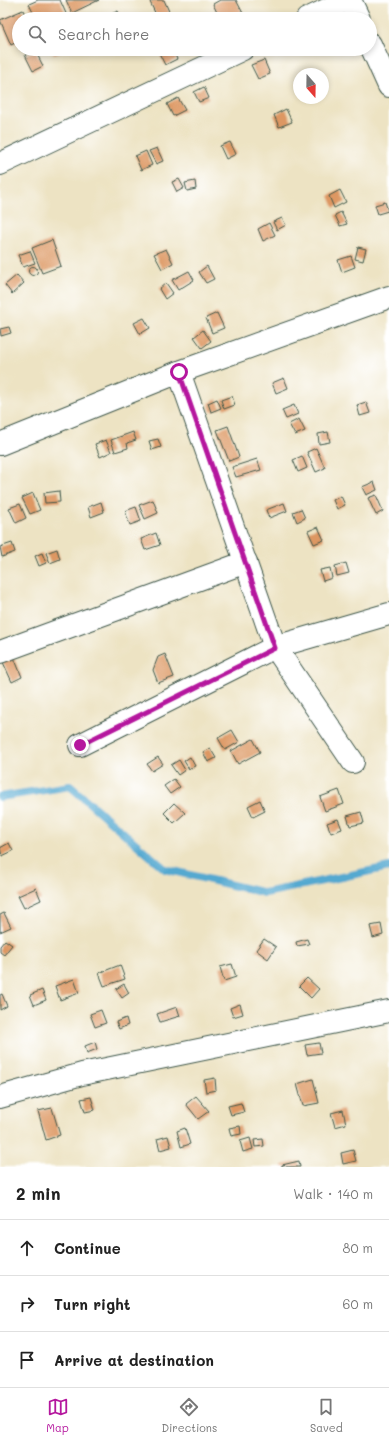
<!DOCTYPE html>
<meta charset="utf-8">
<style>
:root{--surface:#fff;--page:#f2f2f2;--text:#222;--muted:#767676;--line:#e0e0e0;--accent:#b5179e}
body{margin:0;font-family:Mali,sans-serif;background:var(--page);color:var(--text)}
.compass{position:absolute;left:293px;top:68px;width:36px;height:36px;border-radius:50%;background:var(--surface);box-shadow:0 2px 6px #0003;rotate:160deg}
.stop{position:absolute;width:12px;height:12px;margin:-9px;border:3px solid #b5179e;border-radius:50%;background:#fff}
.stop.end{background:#b5179e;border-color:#fff;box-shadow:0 1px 4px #0008}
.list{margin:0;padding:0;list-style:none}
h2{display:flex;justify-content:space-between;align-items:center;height:52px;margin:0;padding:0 16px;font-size:17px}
h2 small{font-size:13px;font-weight:400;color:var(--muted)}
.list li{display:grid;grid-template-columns:26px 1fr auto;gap:12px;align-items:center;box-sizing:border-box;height:56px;padding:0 16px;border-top:1px solid var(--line)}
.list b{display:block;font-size:15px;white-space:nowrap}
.list em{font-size:13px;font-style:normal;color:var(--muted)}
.icon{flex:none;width:22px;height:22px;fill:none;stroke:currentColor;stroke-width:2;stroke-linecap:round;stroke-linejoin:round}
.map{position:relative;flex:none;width:389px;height:1167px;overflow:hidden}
.search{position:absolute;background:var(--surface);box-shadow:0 2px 6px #0003;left:12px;right:12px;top:12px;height:44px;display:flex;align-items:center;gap:10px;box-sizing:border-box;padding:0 14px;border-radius:22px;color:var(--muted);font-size:15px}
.sheet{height:220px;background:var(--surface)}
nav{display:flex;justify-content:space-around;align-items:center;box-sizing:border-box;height:56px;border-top:1px solid var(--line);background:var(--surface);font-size:11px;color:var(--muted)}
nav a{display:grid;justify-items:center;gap:2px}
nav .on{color:var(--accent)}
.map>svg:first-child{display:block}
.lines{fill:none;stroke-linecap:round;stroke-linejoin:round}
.stream{stroke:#54a9d0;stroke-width:8}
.building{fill:#dd9762}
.minor-casing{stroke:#3e5649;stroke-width:24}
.minor{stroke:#fff;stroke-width:22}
.route{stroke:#b5179e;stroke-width:5}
</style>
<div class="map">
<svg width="389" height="1167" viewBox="0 0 389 1167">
<rect width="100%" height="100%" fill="#fff"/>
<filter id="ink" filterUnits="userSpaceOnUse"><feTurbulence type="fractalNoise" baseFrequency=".025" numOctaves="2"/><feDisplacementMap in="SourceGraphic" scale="8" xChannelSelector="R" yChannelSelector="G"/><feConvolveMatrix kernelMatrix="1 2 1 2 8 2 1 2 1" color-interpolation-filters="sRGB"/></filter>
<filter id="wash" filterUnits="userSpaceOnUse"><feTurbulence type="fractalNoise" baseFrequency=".012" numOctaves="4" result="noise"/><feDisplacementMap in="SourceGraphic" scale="16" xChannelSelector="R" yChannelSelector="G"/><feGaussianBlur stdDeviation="0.9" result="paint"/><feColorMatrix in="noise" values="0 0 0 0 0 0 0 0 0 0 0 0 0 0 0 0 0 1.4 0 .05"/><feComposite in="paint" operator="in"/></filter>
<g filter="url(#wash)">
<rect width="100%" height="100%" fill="#ede3c3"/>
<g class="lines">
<path class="stream" d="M0,797L70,786L165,869L265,893L389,867"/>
</g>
<g id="blocks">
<g class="building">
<path d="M38,0H60L68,18L65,19H36L29,4Z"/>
<path d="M66,0H99L72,13Z"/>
<path d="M154,0H164L171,16L165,19H158L150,2Z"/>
<path d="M220,0H236L246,19H220L213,4Z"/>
<path d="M23,10L27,19H19V41L11,45L0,20Z"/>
<path d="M118,11L121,19H100Z"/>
<path d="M52,49H63L64,51L54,55Z"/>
<path d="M157,49H172L177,59L165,65Z"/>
<path d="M35,50L43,66L33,71L25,55Z"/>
<path d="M264,60L270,74L258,79L251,65Z"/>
<path d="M204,87L209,98L199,102L194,92Z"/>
<path d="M178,98L185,110L173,116L167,104Z"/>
<path d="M286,109L292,122L279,127L274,115Z"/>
<path d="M230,142L236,154L226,159L220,146Z"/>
<path d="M157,148L163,161L156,164L149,151Z"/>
<path d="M146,151L152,165L141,170L135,156Z"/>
<path d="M179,179L184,188L177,192L172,182Z"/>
<path d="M195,181L196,189L187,191L185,183Z"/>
<path d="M340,190L346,202L334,208L329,196Z"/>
<path d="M385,202L388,211L378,214L375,205Z"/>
<path d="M341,212L347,224L340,226L335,215Z"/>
<path d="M282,218L286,225L277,230L273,222Z"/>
<path d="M269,223L275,235L263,241L258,229Z"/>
<path d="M52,240L61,266L42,273L32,248Z"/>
<path d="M358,247L366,249L363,261L355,259Z"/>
<path d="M166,249L173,263L162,269L154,254Z"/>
<path d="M30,251L35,263L23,267L18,255Z"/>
<path d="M351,256L355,267L342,272L338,260Z"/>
<path d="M207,266L214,279L206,283L199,272Z"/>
<circle cx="33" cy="271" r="4.5"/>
<path d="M189,271L194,280L178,290L172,280Z"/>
<path d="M17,275L24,283L12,294L5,285Z"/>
<path d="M166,283L173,293L165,299L159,289Z"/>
<path d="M217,313L224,328L212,333L206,318Z"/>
<path d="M144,318L150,328L140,334L134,323Z"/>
<path d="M9,327L11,333L1,336L0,329Z"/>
<path d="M203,330L211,341L202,348L194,337Z"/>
<path d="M284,378L288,388L276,393L272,383Z"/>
<path d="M232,396L235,405L224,409L221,400Z"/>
<path d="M217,399L221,408L211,412L208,403Z"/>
<path d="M366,402L370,413L360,416L357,405Z"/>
<path d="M294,405L298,414L286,419L282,410Z"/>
<path d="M299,419L305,431L295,435L289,424Z"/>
<path d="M228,426L239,457L229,461L217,430Z"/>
<path d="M133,432L136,440L127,443L128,448L115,452L111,440Z"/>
<path d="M328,432L330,442L319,444L318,434Z"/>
<path d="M158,439L161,447L152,450L149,441Z"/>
<path d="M106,440L111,452L100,457L95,444Z"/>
<path d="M316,448L325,468L316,472L307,452Z"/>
<path d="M302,456L307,468L298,472L293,460Z"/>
<path d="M257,459L261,470L236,477L232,467Z"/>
<path d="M374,482L377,490L366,495L362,487Z"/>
<path d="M59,491L60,502L45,503L44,493Z"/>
<path d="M33,493L40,510L30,514L22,498Z"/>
<path d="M376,495L383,511L376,515L368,498Z"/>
<path d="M341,496L345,505L337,509L333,500Z"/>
<path d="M153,500L158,513L145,519L139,505Z"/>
<path d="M101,502L104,512L91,517L88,507Z"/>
<path d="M284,503L287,511L269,518L266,510Z"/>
<path d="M20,504L26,518L16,523L9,508Z"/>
<path d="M136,507L141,521L130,525L125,511Z"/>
<path d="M301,509L305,518L297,522L293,512Z"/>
<path d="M318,527L324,540L314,544L308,531Z"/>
<path d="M156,533L160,545L145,550L141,539Z"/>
<path d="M12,543L15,552L2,557L0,547Z"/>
<path d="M57,549L60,559L50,563L46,553Z"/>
<path d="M42,553L46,563L39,566L35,556Z"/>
<path d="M346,563L349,573L337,576L335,566Z"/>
<path d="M330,568L332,578L323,581L320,570Z"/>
<path d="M165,654L174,677L158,683L153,670L158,657Z"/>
<path d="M13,655L22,677L12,682L2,660Z"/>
<path d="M232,730L239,742L225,750L218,738Z"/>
<path d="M253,739L260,752L238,764L231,751Z"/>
<path d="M210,748L216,758L208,762L203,752Z"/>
<path d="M158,757L163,764L152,771L147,764Z"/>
<path d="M190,757L195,766L189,769L184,761Z"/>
<path d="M179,760L185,770L178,775L171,765Z"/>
<path d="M174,779L180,787L170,794L164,786Z"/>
<path d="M339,790L344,804L325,811L320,797Z"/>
<path d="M260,800L265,811L253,817L248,806Z"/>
<path d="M174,803L185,813L174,823L164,813Z"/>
<path d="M361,812L364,823L350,826L347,816Z"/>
<path d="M338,819L342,829L331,833L327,823Z"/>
<path d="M9,843L13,851L2,856L0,848Z"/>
<path d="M36,888L41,900L24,908L18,896Z"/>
<path d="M4,913L11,927L0,932V915Z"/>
<path d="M381,924L383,935L373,938L370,926Z"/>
<path d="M264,939L276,947L268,959L256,950Z"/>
<path d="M307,939L309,944L297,946L296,942Z"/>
<path d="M5,940L12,945L4,955L0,952V946Z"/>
<path d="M232,964L236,977L224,981L220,967Z"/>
<path d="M120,965L125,979L104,986L99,973Z"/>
<path d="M307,978L319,989L311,998L299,986Z"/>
<path d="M74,979L79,993L60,1000L55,986Z"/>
<path d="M124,984L129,993L122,998L116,989Z"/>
<path d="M42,990L46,1000L34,1005L30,995Z"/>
<path d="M2,994L7,1006L0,1010V995Z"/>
<path d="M240,1004L243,1014L233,1017L230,1008Z"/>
<path d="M177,1007L180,1016L160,1022L157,1014Z"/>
<path d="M101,1010L106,1023L95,1027L90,1014Z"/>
<path d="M126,1018L128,1025L119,1029L116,1022Z"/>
<path d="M95,1042L97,1049L87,1053L85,1046Z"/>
<path d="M319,1043L321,1053L307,1055L305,1045Z"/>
<path d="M215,1078L216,1090L206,1092L204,1080Z"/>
<path d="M313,1079L319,1103L303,1106L297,1084Z"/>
<path d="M196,1096L209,1111L198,1119L186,1104Z"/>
<path d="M91,1097L95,1110L85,1112L81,1099Z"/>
<path d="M241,1103L244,1112L231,1115L228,1106Z"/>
<path d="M52,1108L60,1135L46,1140L38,1111Z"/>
<path d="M343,1110L346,1124L335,1127L331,1113Z"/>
<path d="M240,1126L241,1134L231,1136L229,1128Z"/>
<path d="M185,1128L190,1144L181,1147L177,1131Z"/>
<path d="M168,1136L171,1147L160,1150L157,1139Z"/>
<path d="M250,1138L253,1149L243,1152L240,1141Z"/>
<path d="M263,1139L264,1146L255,1147L254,1140Z"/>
<path d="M353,1150L356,1161L343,1164L341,1153Z"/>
<path d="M299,1161L300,1167H282V1165Z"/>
</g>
</g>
</g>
<g filter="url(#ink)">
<use href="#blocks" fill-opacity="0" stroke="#3e5649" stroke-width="1"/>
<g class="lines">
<defs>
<g id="minor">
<path d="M350,0L359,19"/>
<path d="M307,19L347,0"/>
<path d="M370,44L389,86"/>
<path d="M0,164L243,49"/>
<path d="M179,372L275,647L353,762"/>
<path d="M0,444L179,372L389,297"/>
<path d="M0,652L246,562"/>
<path d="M80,745L275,647L389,614"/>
<path d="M0,1097L82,1074L389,1011"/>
</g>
</defs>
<use href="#minor" class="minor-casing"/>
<use href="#minor" class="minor"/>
</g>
</g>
<g class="lines" filter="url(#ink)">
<path class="route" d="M80,745L275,648L179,372"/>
</g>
</svg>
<svg class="compass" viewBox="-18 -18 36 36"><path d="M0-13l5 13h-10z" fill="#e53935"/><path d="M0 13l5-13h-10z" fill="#767676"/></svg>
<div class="stop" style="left:179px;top:372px"></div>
<div class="stop end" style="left:80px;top:745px"></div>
<div class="search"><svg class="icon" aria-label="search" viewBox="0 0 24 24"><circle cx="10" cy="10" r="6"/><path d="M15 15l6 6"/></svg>Search here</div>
</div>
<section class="sheet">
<h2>2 min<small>Walk · 140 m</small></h2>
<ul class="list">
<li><svg class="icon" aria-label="ahead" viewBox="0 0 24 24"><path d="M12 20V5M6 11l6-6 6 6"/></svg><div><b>Continue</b></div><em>80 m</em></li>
<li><svg class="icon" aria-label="right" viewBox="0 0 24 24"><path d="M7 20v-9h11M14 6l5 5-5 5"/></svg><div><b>Turn right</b></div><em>60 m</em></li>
<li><svg class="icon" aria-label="arrive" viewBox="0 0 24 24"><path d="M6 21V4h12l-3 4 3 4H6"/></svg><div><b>Arrive at destination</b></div></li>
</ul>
</section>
<nav>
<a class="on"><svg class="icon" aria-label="map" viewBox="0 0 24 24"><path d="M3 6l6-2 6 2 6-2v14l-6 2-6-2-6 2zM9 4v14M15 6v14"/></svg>Map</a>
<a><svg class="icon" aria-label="directions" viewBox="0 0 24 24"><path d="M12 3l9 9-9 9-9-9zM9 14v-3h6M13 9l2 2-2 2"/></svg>Directions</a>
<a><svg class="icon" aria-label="saved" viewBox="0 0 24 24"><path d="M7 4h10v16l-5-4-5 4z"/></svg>Saved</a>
</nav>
